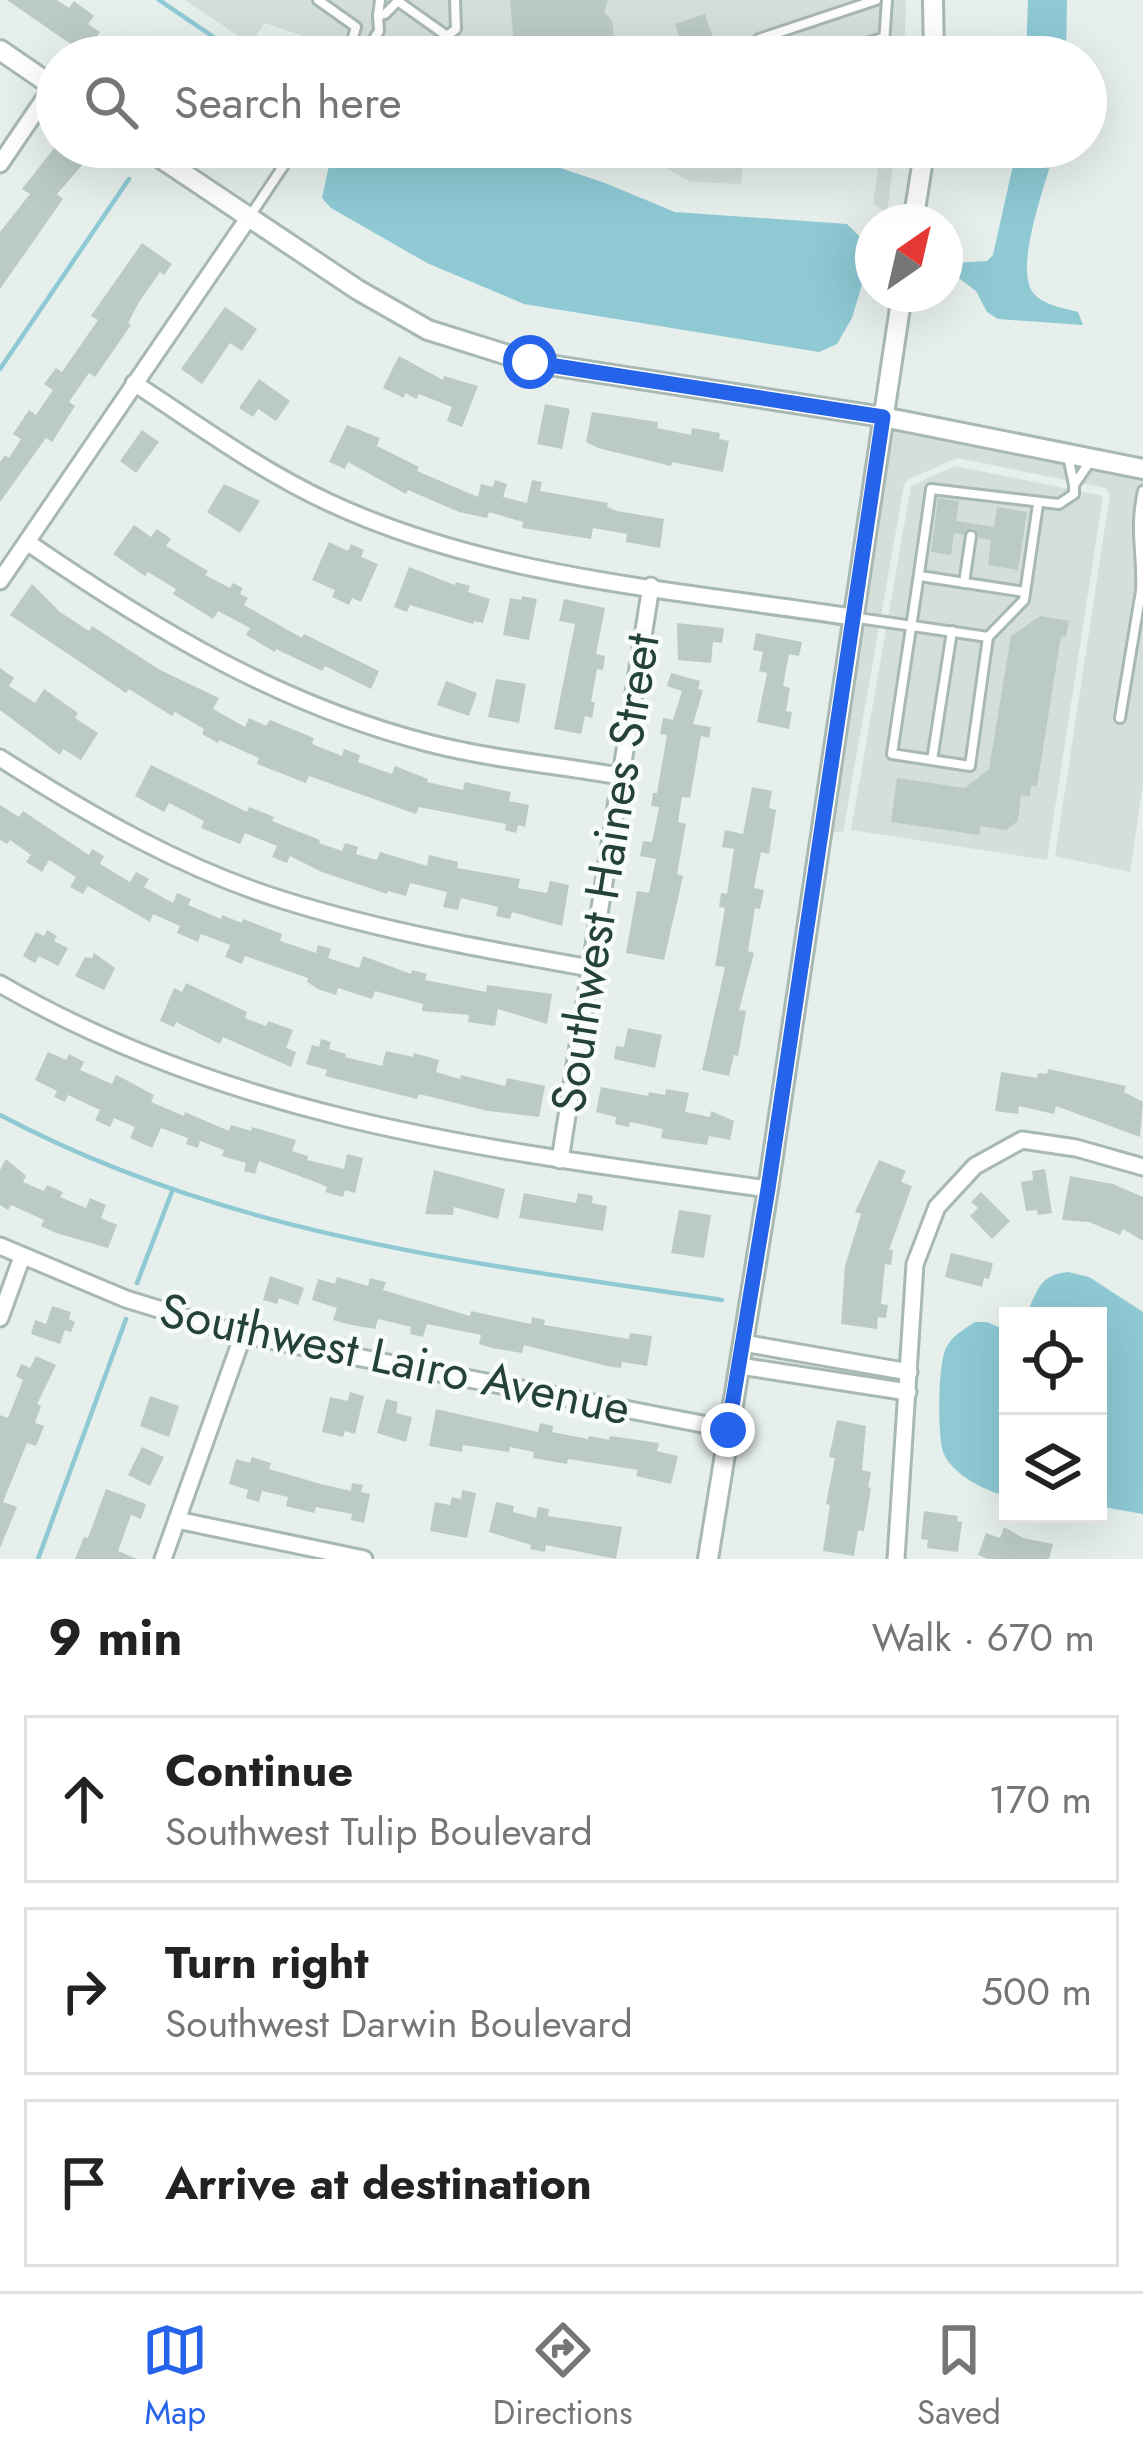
<!DOCTYPE html>
<meta charset="utf-8">
<style>
:root{--surface:#fff;--page:#f2f2f2;--text:#222;--muted:#767676;--line:#e0e0e0;--accent:#2563eb}
body{margin:0;font-family:Jost,sans-serif;background:var(--page);color:var(--text)}
.controls{position:absolute;right:36px;bottom:36px;display:grid;overflow:hidden;border-radius:0px;box-shadow:0 12px 48px #0002}
.controls button{width:108px;height:108px;display:grid;place-items:center;padding:0;border:0;border-bottom:3px solid var(--line);background:var(--surface);color:var(--text);font:60px sans-serif}
.compass{position:absolute;left:855px;top:204px;width:108px;height:108px;border-radius:50%;background:var(--surface);box-shadow:0 12px 48px #0002;rotate:34deg}
.stop{position:absolute;width:36px;height:36px;margin:-27px;border:9px solid #2563eb;border-radius:50%;background:#fff}
.stop.end{background:#2563eb;border-color:#fff;box-shadow:0 3px 12px #0008}
.list{margin:0;padding:0;list-style:none}
h2{display:flex;justify-content:space-between;align-items:center;height:156px;margin:0;padding:0 48px;font-size:51px}
h2 small{font-size:39px;font-weight:400;color:var(--muted)}
.list li{display:grid;grid-template-columns:78px 1fr auto;gap:36px;align-items:center;box-sizing:border-box;height:168px;margin:0 24px 24px;padding:0 24px;border:3px solid var(--line);border-radius:0px}
.list b{display:block;font-size:45px;white-space:nowrap}
.list p{margin:0;font-size:39px;white-space:nowrap;color:var(--muted)}
.list em{font-size:39px;font-style:normal;color:var(--muted)}
.icon{flex:none;width:66px;height:66px;fill:none;stroke:currentColor;stroke-width:2;stroke-linecap:round;stroke-linejoin:round}
.map{position:relative;flex:none;width:1143px;height:1559px;overflow:hidden}
.search{position:absolute;background:var(--surface);box-shadow:0 12px 48px #0002;left:36px;right:36px;top:36px;height:132px;display:flex;align-items:center;gap:30px;box-sizing:border-box;padding:0 42px;border-radius:66px;color:var(--muted);font-size:45px}
.sheet{height:732px;background:var(--surface)}
nav{display:flex;justify-content:space-around;align-items:center;box-sizing:border-box;height:168px;border-top:3px solid var(--line);background:var(--surface);font-size:33px;color:var(--muted)}
nav a{display:grid;justify-items:center;gap:6px}
nav .on{color:var(--accent)}
.map>svg:first-child{display:block}
.built{fill:#d4dfda}
.water{fill:#8ec9d4}
.lines{fill:none;stroke-linecap:round;stroke-linejoin:round}
.stream{stroke:#8ec9d4;stroke-width:4.5}
.building{fill:#bbcac4}
.service-casing{stroke:#a8b8b2;stroke-width:14}
.minor-casing{stroke:#a8b8b2;stroke-width:21}
.tertiary-casing{stroke:#a8b8b2;stroke-width:24}
.service{stroke:#fff;stroke-width:8}
.minor{stroke:#fff;stroke-width:15}
.tertiary{stroke:#fff;stroke-width:18}
.route{stroke:#2563eb;stroke-width:15}
.labels{text-anchor:middle;dominant-baseline:central;stroke-width:9;stroke-linejoin:round;paint-order:stroke}
.street-label{font-size:48px;fill:#24423a;stroke:#f7fbf9}
</style>
<div class="map">
<svg width="1143" height="1559" viewBox="0 0 1143 1559">
<rect width="100%" height="100%" fill="#e6efeb"/>
<g class="built">
<path d="M185,0H906L904,57H365L265,23L250,44Z"/>
<path d="M628,147H895L887,213L873,203L878,171L871,155L854,152L808,160L744,154L741,184L691,182Z"/>
<path d="M889,426L1143,477V784L1130,872L1055,856L1110,494L1105,488L957,458L907,480L904,485L843,832L827,831Z"/>
<path d="M955,466L1103,496L1047,860L851,830L911,486Z"/>
</g>
<g class="water">
<path d="M1028,0H1067L1066,57H1026Z"/>
<path d="M333,147H498L605,183L675,212L847,224L862,239L866,271L852,318L837,344L819,352L524,304L427,263L331,208L322,198Z"/>
<path d="M1017,147H1055C1048,180 1012,268 1034,294C1044,305 1063,308 1078,312L1083,325L998,319L987,312L976,291L952,273L954,263L987,261L993,255Z"/>
<path d="M1068,1272L1089,1277L1143,1312V1514L1098,1506V1316H1025C1038,1293 1037,1275 1068,1272Z"/>
<path d="M975,1322H987L1008,1331V1496C987,1492 953,1475 944,1454C937,1437 938,1363 946,1348C952,1336 964,1329 975,1322Z"/>
</g>
<g class="lines">
<g class="stream">
<path d="M159,0L243,57"/>
<path d="M0,369L129,179"/>
<path d="M0,1115C228,1236 472,1263 722,1300"/>
<path d="M137,1283L173,1189"/>
<path d="M38,1559L126,1319"/>
</g>
</g>
<g class="building">
<path d="M7,0H57L69,8L74,1L94,16L88,24L100,32L85,54Z"/>
<path d="M510,0H608L604,12L612,21L616,49L594,53L595,57H515Z"/>
<path d="M705,14L714,41L731,35L738,57H652L681,42L675,24Z"/>
<path d="M55,147H80L91,155L57,194L63,199L0,289V232L30,194L22,189Z"/>
<path d="M142,243L172,264L164,275L160,272L139,302L128,323L131,325L95,377L89,373L69,402L75,406L52,442L46,438L0,502V462L5,455L9,458L21,439L13,434L29,410L36,415L53,390L44,384L56,368L62,372L98,320L91,316Z"/>
<path d="M225,307L257,329L242,351L230,343L202,384L181,369Z"/>
<path d="M399,356L443,380L444,376L478,386L462,427L447,421L452,407L419,394L416,399L405,393L404,398L383,388Z"/>
<path d="M259,379L290,401L276,421L258,409L253,417L239,408Z"/>
<path d="M545,404L570,409L562,449L537,444Z"/>
<path d="M592,412L658,422L657,428L691,435L692,428L720,433L719,439L729,441L723,472L672,462L671,466L598,448L586,442Z"/>
<path d="M347,425L380,438L377,446L419,467L417,471L478,497L481,484L493,487L495,480L507,484L503,497L527,503L532,480L542,482L540,491L608,503L607,507L617,511L664,519L660,548L626,542L627,534L593,528L591,539L522,528L523,522L489,512L487,518L459,512L408,490L406,494L348,462L345,469L329,462Z"/>
<path d="M142,430L159,442L136,473L120,461Z"/>
<path d="M224,484L260,501L240,533L207,512Z"/>
<path d="M938,498L959,501L956,521L994,527L997,507L1027,512L1018,570L988,565L991,540L979,538L973,528L963,535L954,533L951,555L931,552Z"/>
<path d="M134,525L151,537L157,529L171,539L166,546L208,571L205,575L230,588L233,583L243,588L240,594L248,598L244,605L302,638L304,634L379,671L371,689L325,666L322,671L276,649L275,652L246,635L250,628L218,611L213,619L173,594L176,589L148,572L145,576L113,554Z"/>
<path d="M329,542L348,551L351,544L364,550L361,557L378,564L361,602L352,598L349,605L332,597L335,590L312,580Z"/>
<path d="M409,567L455,585L456,582L470,586L468,592L490,599L483,623L474,621L473,624L410,605L407,612L394,607Z"/>
<path d="M32,584L60,612L89,631L92,626L160,670L219,698L213,709L245,727L249,718L266,726L270,720L314,738L312,744L342,756L344,749L360,755L358,762L392,774L395,766L428,779L427,782L463,790L465,782L511,792L509,801L529,805L525,827L518,825L516,833L505,830L506,824L419,807L416,814L309,776L306,783L257,764L259,758L219,740L218,743L202,734L204,729L175,712L172,716L129,689L126,693L10,615Z"/>
<path d="M522,596L537,599L529,640L503,635L510,598L521,600Z"/>
<path d="M564,599L605,608L596,654L605,656L603,670L597,669L591,702H595L592,718L585,716L581,734L554,729L575,624L559,621Z"/>
<path d="M1040,616L1069,621L1066,637L1061,636L1037,786H1031L1030,797L1021,795L1018,821L1006,830L981,826L979,835L891,822L897,778L965,788L989,769L1011,636Z"/>
<path d="M677,623L724,628L722,643L713,642L711,663L678,660Z"/>
<path d="M756,633L802,642L799,656L789,654L783,686L790,688L786,711L792,712L789,729L757,722L767,673L759,671L763,652L753,650Z"/>
<path d="M0,668L14,678L9,686L35,703L44,689L78,713L75,718L98,733L81,760L63,749L60,755L0,710Z"/>
<path d="M671,673L700,681L698,689L703,690L693,724L711,727L709,738L701,736L690,798L682,797L678,822L686,824L677,874L683,876L664,960L626,953L637,891L649,893L656,859L640,856L643,841L652,842L659,807L651,806L653,793H657L667,735L660,734L663,718L673,720L682,691L667,686Z"/>
<path d="M496,679L526,684L519,723L488,717Z"/>
<path d="M446,681L477,693L469,716L437,705Z"/>
<path d="M151,765L247,812L249,807L274,817L272,821L320,840L319,843L342,851L345,843L358,847L356,854L377,860L380,852L427,866L429,855L458,862L457,868L520,879L518,888L547,893L550,881L569,885L562,926L512,912L510,919L496,916L498,907L461,898L458,910L443,907L447,892L410,883L406,896L388,891L387,894L322,872L290,856L287,863L272,857L277,846L245,833L240,844L201,828L204,821L169,803L164,812L135,796Z"/>
<path d="M752,787L772,791L769,808L776,810L769,854L761,852L754,888L764,890L760,909L755,908L748,951L754,953L739,1010L746,1011L738,1056L734,1055L729,1076L702,1070L725,967L715,966L725,908L719,907L721,893L727,894L734,849L722,847L725,830L743,834Z"/>
<path d="M0,805L19,817L23,811L89,855L92,849L104,856L100,864L130,882L136,872L149,879L144,887L173,903L177,893L191,899L188,905L221,919L222,915L242,923L243,919L282,934L280,941L316,953L318,945L331,949L328,958L359,968L363,956L411,974L412,970L427,974L425,980L486,992L487,985L552,994L547,1024L498,1009L495,1026L468,1022L469,1015L422,1011L423,1004L375,991L372,999L338,988L336,995L318,989L307,982L308,978L245,956L242,964L225,957L230,945L201,934L198,942L177,933L180,926L153,914L150,922L88,886L83,894L70,887L76,877L49,860L42,872L26,862L31,855L10,840L7,844L0,840Z"/>
<path d="M47,930L57,936L54,941L68,948L58,966L39,956L35,963L23,956L36,932L44,936Z"/>
<path d="M94,953L115,968L104,990L75,976L85,957L92,958Z"/>
<path d="M186,983L247,1012L245,1018L266,1026L268,1021L293,1030L286,1048L296,1052L291,1067L223,1037L220,1044L176,1022L174,1027L160,1021L174,988L182,992Z"/>
<path d="M628,1028L662,1035L655,1068L614,1059L616,1046L624,1047Z"/>
<path d="M321,1039L331,1042L329,1049L346,1054L345,1057L382,1066L386,1051L413,1057L414,1053L439,1060L436,1072L460,1079L461,1075L505,1086L507,1078L545,1086L539,1117L488,1111L419,1094L417,1099L325,1076L327,1070L306,1064L312,1045L319,1047Z"/>
<path d="M48,1052L66,1060L69,1054L84,1062L80,1070L112,1084L116,1075L130,1082L154,1095L151,1102L184,1116L185,1112L229,1131L231,1125L251,1131L252,1127L296,1140L292,1151L308,1156L307,1160L344,1169L347,1154L363,1158L355,1193L345,1190L343,1197L325,1192L327,1187L318,1183L259,1161L255,1174L244,1171L246,1163L222,1156L224,1150L200,1141L198,1148L186,1144L188,1138L161,1128L152,1148L130,1138L135,1127L114,1118L110,1127L95,1120L100,1110L68,1095L65,1102L54,1097L57,1091L35,1080Z"/>
<path d="M1048,1069L1126,1086L1124,1092L1143,1102L1140,1137L1056,1106L1054,1114L1019,1106L1018,1114L995,1111L1001,1072L1037,1078L1038,1073L1047,1074Z"/>
<path d="M601,1087L648,1096L649,1092L665,1095L666,1089L689,1093L685,1112L710,1117L711,1111L734,1121L730,1140L709,1136L707,1145L661,1138L663,1129L630,1122L629,1127L615,1124L616,1117L596,1112Z"/>
<path d="M6,1159L26,1176L23,1182L44,1191L47,1185L63,1192L60,1197L86,1208L90,1198L106,1205L101,1218L117,1225L108,1248L56,1233L41,1226L44,1220L11,1205L8,1210L0,1205V1170Z"/>
<path d="M879,1160L906,1171L901,1182L912,1186L889,1250H893L891,1265L885,1264L881,1304L888,1305L886,1318L878,1317L877,1329L841,1324L845,1266L861,1214L855,1212Z"/>
<path d="M1045,1169L1052,1213L1038,1215L1037,1210L1026,1211L1021,1182L1033,1180L1032,1171Z"/>
<path d="M434,1170L505,1189L498,1219L454,1207L453,1215L425,1214Z"/>
<path d="M1070,1176L1113,1184L1143,1197V1241L1123,1229L1120,1235L1089,1222L1062,1220Z"/>
<path d="M981,1192L1010,1221L992,1239L970,1216L978,1208L971,1202Z"/>
<path d="M524,1193L576,1203L578,1193L593,1196L592,1203L607,1206L603,1231L519,1218Z"/>
<path d="M679,1210L711,1215L704,1258L671,1253Z"/>
<path d="M951,1253L993,1263L989,1279L984,1278L982,1287L945,1277Z"/>
<path d="M270,1276L304,1288L298,1305L279,1298L277,1304L263,1300Z"/>
<path d="M337,1277L368,1286L370,1278L386,1282L383,1290L470,1316L471,1311L531,1324L532,1317L545,1320L544,1325L629,1339L630,1333L652,1336L647,1366L622,1362L621,1368L607,1366L524,1345L522,1353L492,1348L479,1344L481,1335L427,1324L423,1337L410,1334L411,1327L378,1319L375,1329L347,1324L333,1320L337,1308L312,1300L318,1279L335,1284Z"/>
<path d="M52,1306L71,1312L69,1319L75,1322L71,1332L65,1330L60,1344L31,1334L35,1320L46,1324Z"/>
<path d="M36,1356L56,1365L37,1404L41,1406L35,1423L44,1426L36,1446L27,1443L3,1502L17,1507L0,1548V1415L8,1418L23,1380L16,1376L21,1364L30,1368Z"/>
<path d="M350,1392L364,1396L355,1434L345,1431L343,1437L322,1432L330,1397L348,1401Z"/>
<path d="M150,1396L179,1406L169,1437L140,1426Z"/>
<path d="M386,1399L398,1402L396,1413L412,1417L406,1442L377,1433Z"/>
<path d="M436,1409L538,1432L540,1423L553,1426L552,1432L588,1439L589,1436L609,1440L610,1436L659,1443L657,1451L678,1456L671,1484L636,1476L638,1470L568,1459L567,1464L533,1458L534,1452L510,1447L509,1452L463,1445L462,1452L429,1446Z"/>
<path d="M837,1420L866,1426L862,1470L871,1472L868,1487L871,1488L864,1531L858,1530L854,1556L823,1551L830,1505L826,1504L835,1458L829,1457Z"/>
<path d="M142,1447L164,1457L150,1486L128,1475Z"/>
<path d="M252,1457L271,1463L269,1469L321,1484L351,1491L352,1483L363,1485L361,1492L370,1494L364,1523L351,1520L352,1514L316,1507L314,1513L286,1506L288,1497L262,1491L259,1502L246,1498L248,1490L229,1484L236,1459L250,1463Z"/>
<path d="M106,1489L146,1504L141,1519L131,1515L118,1551L137,1559H75L84,1537L88,1538Z"/>
<path d="M462,1490L476,1493L467,1538L430,1531L435,1502L450,1505L452,1497L461,1499Z"/>
<path d="M496,1502L514,1506L513,1512L536,1518L538,1507L549,1509L548,1516L622,1527L616,1559L546,1545L545,1552L530,1549L531,1545L489,1532Z"/>
<path d="M924,1511L958,1516L957,1521L962,1522L958,1552L927,1548L928,1540L921,1539Z"/>
<path d="M1004,1527L1023,1538L1053,1544L1049,1559H988L978,1555L986,1533L1000,1538Z"/>
</g>
<g class="lines">
<defs>
<g id="service">
<path d="M318,0L356,27L347,57"/>
<path d="M399,2L447,36L456,29L455,0"/>
<path d="M378,16L380,0"/>
<path d="M362,57L379,31L378,16L385,14L399,0"/>
<path d="M756,57L759,39L876,0"/>
<path d="M826,57L885,37"/>
<path d="M883,57L887,0"/>
<path d="M795,147H817"/>
<path d="M250,216L296,147"/>
<path d="M1068,456L1074,485"/>
<path d="M920,576L1025,592"/>
<path d="M964,583L971,536"/>
<path d="M858,618L988,637L970,766L892,754C905,666 919,578 931,489L1059,504L1074,494V485L1091,460"/>
<path d="M988,637L1024,600L1038,504"/>
<path d="M1120,718L1141,591C1143,553 1134,530 1143,491"/>
<path d="M932,760L952,631"/>
</g>
<g id="minor">
<path d="M0,164L53,86"/>
<path d="M134,383C197,424 259,470 328,502C490,578 676,590 851,617"/>
<path d="M27,542C152,628 280,705 428,743C490,759 556,765 619,776"/>
<path d="M0,581L249,217"/>
<path d="M0,758C89,815 185,870 286,901C386,932 488,950 590,968"/>
<path d="M0,984C240,1123 500,1151 768,1189"/>
<path d="M560,1160L651,586"/>
<path d="M0,1246L126,1299L243,1335L728,1429"/>
<path d="M0,1318L22,1257"/>
<path d="M743,1343L909,1372"/>
<path d="M740,1366L908,1392"/>
<path d="M177,1520L364,1559"/>
<path d="M163,1559L243,1335"/>
<path d="M896,1559L915,1264L937,1207L975,1166L1022,1140L1076,1148L1143,1167"/>
</g>
<g id="tertiary">
<path d="M933,0L934,57"/>
<path d="M0,50L57,89"/>
<path d="M144,147L358,290L428,330L530,362L883,417L1143,469"/>
<path d="M913,222L925,147"/>
<path d="M708,1559L768,1189L902,294"/>
</g>
</defs>
<use href="#service" class="service-casing"/>
<use href="#minor" class="minor-casing"/>
<use href="#tertiary" class="tertiary-casing"/>
<use href="#service" class="service"/>
<use href="#minor" class="minor"/>
<use href="#tertiary" class="tertiary"/>
</g>
<g class="lines">
<path class="route" d="M530,362L883,417L768,1189L728,1430"/>
</g>
<g class="labels">
<g class="street-label">
<text transform="translate(605 873) rotate(-81)">Southwest Haines Street</text>
<text transform="translate(395 1359) rotate(12)">Southwest Lairo Avenue</text>
</g>
</g>
</svg>
<div class="controls">
<button><svg class="icon" aria-label="locate" viewBox="0 0 24 24"><circle cx="12" cy="12" r="6"/><path d="M12 2v4M12 18v4M2 12h4M18 12h4"/></svg></button>
<button><svg class="icon" aria-label="layers" viewBox="0 0 24 24"><path d="M12 4l9 5-9 5-9-5zM3 14l9 5 9-5"/></svg></button>
</div>
<svg class="compass" viewBox="-18 -18 36 36"><path d="M0-13l5 13h-10z" fill="#e53935"/><path d="M0 13l5-13h-10z" fill="#767676"/></svg>
<div class="stop" style="left:530px;top:362px"></div>
<div class="stop end" style="left:728px;top:1430px"></div>
<div class="search"><svg class="icon" aria-label="search" viewBox="0 0 24 24"><circle cx="10" cy="10" r="6"/><path d="M15 15l6 6"/></svg>Search here</div>
</div>
<section class="sheet">
<h2>9 min<small>Walk · 670 m</small></h2>
<ul class="list">
<li><svg class="icon" aria-label="ahead" viewBox="0 0 24 24"><path d="M12 20V5M6 11l6-6 6 6"/></svg><div><b>Continue</b><p>Southwest Tulip Boulevard</p></div><em>170 m</em></li>
<li><svg class="icon" aria-label="right" viewBox="0 0 24 24"><path d="M7 20v-9h11M14 6l5 5-5 5"/></svg><div><b>Turn right</b><p>Southwest Darwin Boulevard</p></div><em>500 m</em></li>
<li><svg class="icon" aria-label="arrive" viewBox="0 0 24 24"><path d="M6 21V4h12l-3 4 3 4H6"/></svg><div><b>Arrive at destination</b></div></li>
</ul>
</section>
<nav>
<a class="on"><svg class="icon" aria-label="map" viewBox="0 0 24 24"><path d="M3 6l6-2 6 2 6-2v14l-6 2-6-2-6 2zM9 4v14M15 6v14"/></svg>Map</a>
<a><svg class="icon" aria-label="directions" viewBox="0 0 24 24"><path d="M12 3l9 9-9 9-9-9zM9 14v-3h6M13 9l2 2-2 2"/></svg>Directions</a>
<a><svg class="icon" aria-label="saved" viewBox="0 0 24 24"><path d="M7 4h10v16l-5-4-5 4z"/></svg>Saved</a>
</nav>
